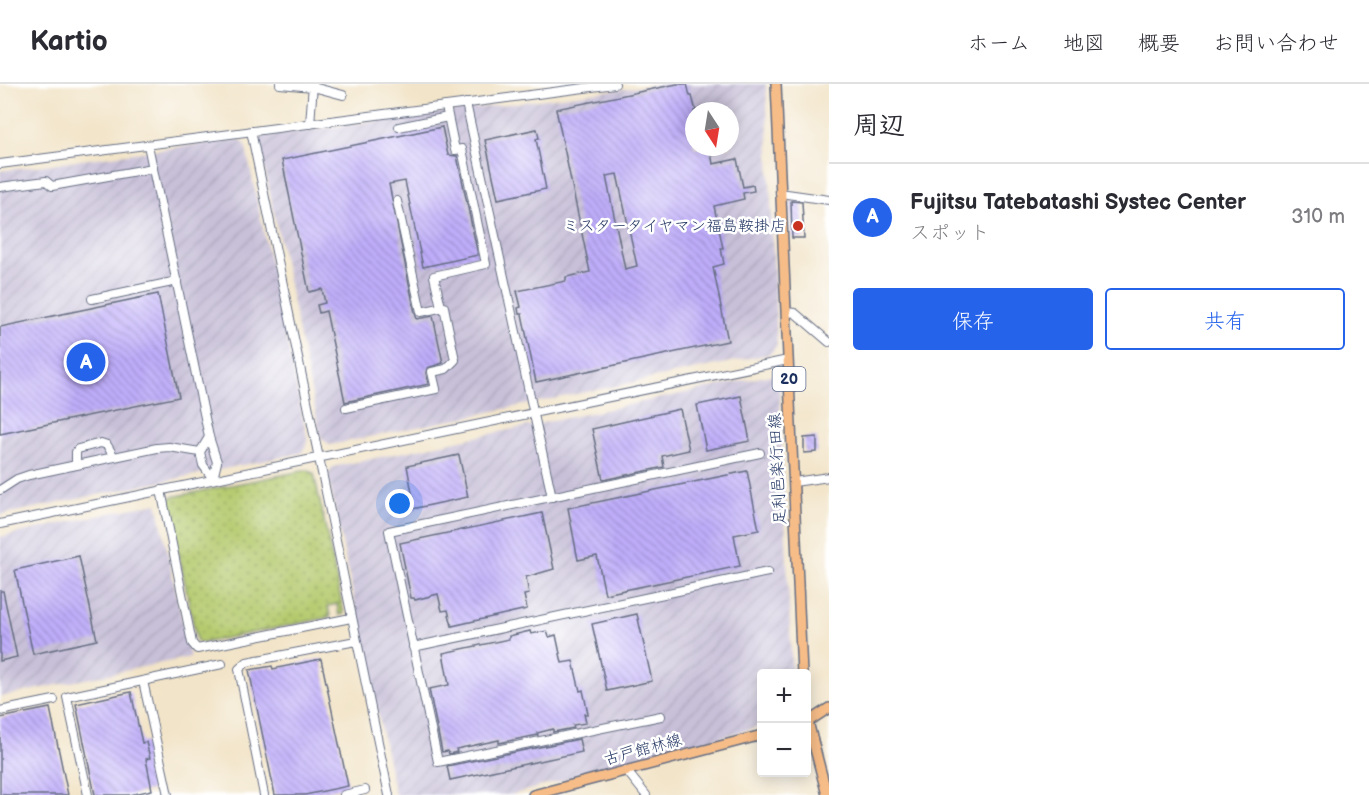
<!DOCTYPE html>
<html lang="ja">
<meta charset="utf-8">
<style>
:root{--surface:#fff;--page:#f7f7f7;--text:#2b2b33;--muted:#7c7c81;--line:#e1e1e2;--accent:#2563eb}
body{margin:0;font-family:"Balsamiq Sans","Klee One",sans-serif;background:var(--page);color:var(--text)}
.controls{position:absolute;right:18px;bottom:18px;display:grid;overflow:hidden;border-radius:6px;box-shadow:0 3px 15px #0003}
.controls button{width:54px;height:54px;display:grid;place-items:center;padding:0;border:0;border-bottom:2px solid var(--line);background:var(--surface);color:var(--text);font:30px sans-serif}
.compass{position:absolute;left:685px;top:18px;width:54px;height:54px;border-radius:50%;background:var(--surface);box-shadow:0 3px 15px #0003;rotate:168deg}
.you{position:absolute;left:400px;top:420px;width:21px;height:21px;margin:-15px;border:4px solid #fff;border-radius:50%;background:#1a73e8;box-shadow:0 0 0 9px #1a73e833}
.badge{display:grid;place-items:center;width:39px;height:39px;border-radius:50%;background:var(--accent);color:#fff;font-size:20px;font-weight:700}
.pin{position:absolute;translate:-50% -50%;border:3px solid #fff;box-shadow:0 2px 6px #0006}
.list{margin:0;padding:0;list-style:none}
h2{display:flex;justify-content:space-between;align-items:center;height:78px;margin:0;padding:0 24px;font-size:26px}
h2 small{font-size:20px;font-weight:400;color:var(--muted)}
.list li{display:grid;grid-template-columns:39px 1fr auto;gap:18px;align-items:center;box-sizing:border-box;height:108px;padding:0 24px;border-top:2px solid var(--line)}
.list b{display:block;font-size:22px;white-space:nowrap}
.list p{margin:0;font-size:20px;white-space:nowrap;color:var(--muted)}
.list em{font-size:20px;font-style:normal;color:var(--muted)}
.actions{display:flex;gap:12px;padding:18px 24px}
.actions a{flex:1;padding:14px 0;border:2px solid var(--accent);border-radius:6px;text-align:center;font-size:21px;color:var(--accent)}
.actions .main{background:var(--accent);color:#fff}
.map{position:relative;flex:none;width:829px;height:711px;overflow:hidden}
header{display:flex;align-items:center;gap:36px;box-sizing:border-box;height:84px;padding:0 30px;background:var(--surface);border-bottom:2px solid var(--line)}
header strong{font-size:28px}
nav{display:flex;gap:33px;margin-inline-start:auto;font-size:21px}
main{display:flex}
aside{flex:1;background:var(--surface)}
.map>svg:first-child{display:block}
.industrial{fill:url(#industrial-furrows);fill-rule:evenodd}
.park{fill:url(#park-dots);stroke:#687c66;stroke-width:1.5}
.building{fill:url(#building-back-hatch);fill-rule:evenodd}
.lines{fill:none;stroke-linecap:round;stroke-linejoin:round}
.minor-casing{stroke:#666e83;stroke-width:10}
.major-casing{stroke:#666e83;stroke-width:12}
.minor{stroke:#fff;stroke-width:8}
.major{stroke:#f7bd88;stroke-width:9}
.poi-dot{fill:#c8321e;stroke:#fff;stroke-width:2}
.labels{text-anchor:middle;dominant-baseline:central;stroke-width:5;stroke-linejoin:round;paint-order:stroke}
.shield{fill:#fff;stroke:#5f6d8e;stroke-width:1.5}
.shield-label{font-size:15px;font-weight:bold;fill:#1b2f5e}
.poi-label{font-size:16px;fill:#1b2f5e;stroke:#fff;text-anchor:end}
.street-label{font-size:16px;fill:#1b2f5e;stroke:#fff}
</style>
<header>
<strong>Kartio</strong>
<nav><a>ホーム</a><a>地図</a><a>概要</a><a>お問い合わせ</a></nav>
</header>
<main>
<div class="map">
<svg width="829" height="711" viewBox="0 0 829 711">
<defs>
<pattern id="industrial-furrows" width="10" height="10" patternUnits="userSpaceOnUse" patternTransform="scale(1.5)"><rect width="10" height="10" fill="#c8c0d8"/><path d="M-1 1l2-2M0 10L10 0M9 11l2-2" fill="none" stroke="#aba5bc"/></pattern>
<pattern id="park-dots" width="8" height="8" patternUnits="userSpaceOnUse" patternTransform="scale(1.5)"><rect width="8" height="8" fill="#b5ca6e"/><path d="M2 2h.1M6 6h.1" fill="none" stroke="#92a45e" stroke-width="1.8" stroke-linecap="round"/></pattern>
<pattern id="building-back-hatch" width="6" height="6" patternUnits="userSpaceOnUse" patternTransform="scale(1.5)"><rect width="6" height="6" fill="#bfadfa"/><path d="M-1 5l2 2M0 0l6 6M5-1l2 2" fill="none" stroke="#9a8dce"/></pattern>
</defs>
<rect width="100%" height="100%" fill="#fff"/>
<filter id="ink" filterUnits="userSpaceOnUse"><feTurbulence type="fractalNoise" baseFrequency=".0167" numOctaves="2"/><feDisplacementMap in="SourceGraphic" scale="12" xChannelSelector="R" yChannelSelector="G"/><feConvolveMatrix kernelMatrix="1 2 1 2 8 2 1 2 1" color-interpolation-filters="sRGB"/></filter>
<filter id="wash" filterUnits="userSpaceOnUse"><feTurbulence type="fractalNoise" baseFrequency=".008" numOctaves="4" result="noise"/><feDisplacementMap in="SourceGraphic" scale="24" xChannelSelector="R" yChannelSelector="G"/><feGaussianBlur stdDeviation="1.35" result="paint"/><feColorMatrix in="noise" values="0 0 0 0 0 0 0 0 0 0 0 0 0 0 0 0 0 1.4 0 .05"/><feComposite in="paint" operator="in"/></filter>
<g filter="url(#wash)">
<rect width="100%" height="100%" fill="#f2e4c8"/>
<g class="industrial">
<path d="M661,0H766L777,261L770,270L330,361L321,354L259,57L263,52ZM694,27H730V63H694Z"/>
<path d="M239,55L245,60L308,358L301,369L0,431V87Z"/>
<path d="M771,291L779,297L792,589L762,590L761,642L510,711H395L328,391L333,383Z"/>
<path d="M157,419L190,573L0,613V453Z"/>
</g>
<path class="park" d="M307,386L314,390L344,530L339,531L337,520L328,522L330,533L202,559L197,558L168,417L172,413Z"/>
<g id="blocks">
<g class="building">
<path d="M677,0H687L690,12H692L696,27H694V63H710L713,80L737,75L743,103L753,101L754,107L743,109L744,115L714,122L723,164H721L724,180L713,183L728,257L536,298L522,230H519L518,224L521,223L517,207L566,197V193L590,188L556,25ZM617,90L637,182L625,185L606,92Z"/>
<path d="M442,43L448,71L457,72L478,171L423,183L405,97L389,100L415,229L417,235L433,232L443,279L427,284L426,289L429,300L345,318L326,227L319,229L317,221L325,219L322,205L309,208L282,76Z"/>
<path d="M537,45L539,54L536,55L546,105L498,115L485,56Z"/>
<path d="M791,117L802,118L804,154H792Z"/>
<path d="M158,210L179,313L0,350V243Z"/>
<path d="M741,312L750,357L706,366L697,321Z"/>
<path d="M680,325L689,366L662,372L664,383L603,396L592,345Z"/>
<path d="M817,353V368L804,369V354Z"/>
<path d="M459,371L468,413L412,425L410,414H413L407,382Z"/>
<path d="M747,387L759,446L734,451L740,482L605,510L597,472L578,476L568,424Z"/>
<path d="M542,429L554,485L526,493L529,510L524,511L527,525L452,542L448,526L442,527L438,510L415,516L414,514H411L400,459Z"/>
<path d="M79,472L97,556L33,570L15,486Z"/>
<path d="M0,507H3L17,573L0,577Z"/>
<path d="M637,530L652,597L607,607L592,540Z"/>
<path d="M530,547L531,550L547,547L549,553L556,551L562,579L573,577L580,607L583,606L588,630H584L586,639L573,641L574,644L553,648V645L537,649L538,651L499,659V656L456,665L457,668L449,670L448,667L442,668L429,605L449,601L443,569L509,555V552Z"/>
<path d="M321,575L348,702L305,711H275L249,586L272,582L273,585Z"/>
<path d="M131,608L142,659L146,658L150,674L146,675L152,706L130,711H95L76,620Z"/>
<path d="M50,624L68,711H0V634Z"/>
<path d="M579,655L582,668L450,696L447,682Z"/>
</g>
</g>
</g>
<g filter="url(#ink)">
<use href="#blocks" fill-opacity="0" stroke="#666e83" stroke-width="1.5"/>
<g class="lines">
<defs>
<g id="minor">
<path d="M280,0L313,3L343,11"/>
<path d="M466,19L552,413"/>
<path d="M310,40L313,0"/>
<path d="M399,43L448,33"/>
<path d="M251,47L389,711"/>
<path d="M148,61L209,353L217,378L213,395"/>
<path d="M0,80L615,0"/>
<path d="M0,103L46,97L52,102L153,84"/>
<path d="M780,109L829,116"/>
<path d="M92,215L177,197"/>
<path d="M441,223L434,192L486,180L462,65L455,66L446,22"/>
<path d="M786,228L795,229L829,258"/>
<path d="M346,324L436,305L432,288L446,285L455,276L444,223L421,228L397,117"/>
<path d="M209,353L200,368L203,381L213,395"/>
<path d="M76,381V368L78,365L101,359L107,361L114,373"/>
<path d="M794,398L829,393"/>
<path d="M0,406L17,395L29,391L157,364L169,363L200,368"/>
<path d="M161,406L192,559L197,565L351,534"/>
<path d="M0,440L788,276"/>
<path d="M413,563L768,488"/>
<path d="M143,597L168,711"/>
<path d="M0,627L54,616"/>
<path d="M661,632L438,678L389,447L760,369"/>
<path d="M626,686L646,711"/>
<path d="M88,711L67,613L222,580"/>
<path d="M264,711L239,585L247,578L356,557"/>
<path d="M344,711L365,706"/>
</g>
<g id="major">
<path d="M776,0L802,590"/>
<path d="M806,630L827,711"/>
<path d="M806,639L829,624"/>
<path d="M533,711L762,651"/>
</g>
</defs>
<use href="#minor" class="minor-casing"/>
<use href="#major" class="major-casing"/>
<use href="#minor" class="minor"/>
<use href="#major" class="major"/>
</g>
</g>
<circle class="poi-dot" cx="798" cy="142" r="6"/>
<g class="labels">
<rect class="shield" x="772.5" y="283" width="33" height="24" rx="4.5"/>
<g class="shield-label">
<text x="789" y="295">20</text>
</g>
<g class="poi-label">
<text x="786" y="142">ミスタータイヤマン福島鞍掛店</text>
</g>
<g class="street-label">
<text transform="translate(778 385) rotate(-93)">足利邑楽行田線</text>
<text transform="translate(643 666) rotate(-15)">古戸館林線</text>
</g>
</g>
</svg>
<div class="controls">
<button>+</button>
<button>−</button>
</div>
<svg class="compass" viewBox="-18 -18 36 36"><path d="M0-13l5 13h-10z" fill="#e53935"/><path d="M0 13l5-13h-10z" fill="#7c7c81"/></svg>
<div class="you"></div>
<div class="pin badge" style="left:86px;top:278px">A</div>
</div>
<aside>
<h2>周辺<small></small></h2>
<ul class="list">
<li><span class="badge">A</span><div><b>Fujitsu Tatebatashi Systec Center</b><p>スポット</p></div><em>310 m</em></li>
</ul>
<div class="actions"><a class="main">保存</a><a>共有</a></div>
</aside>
</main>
